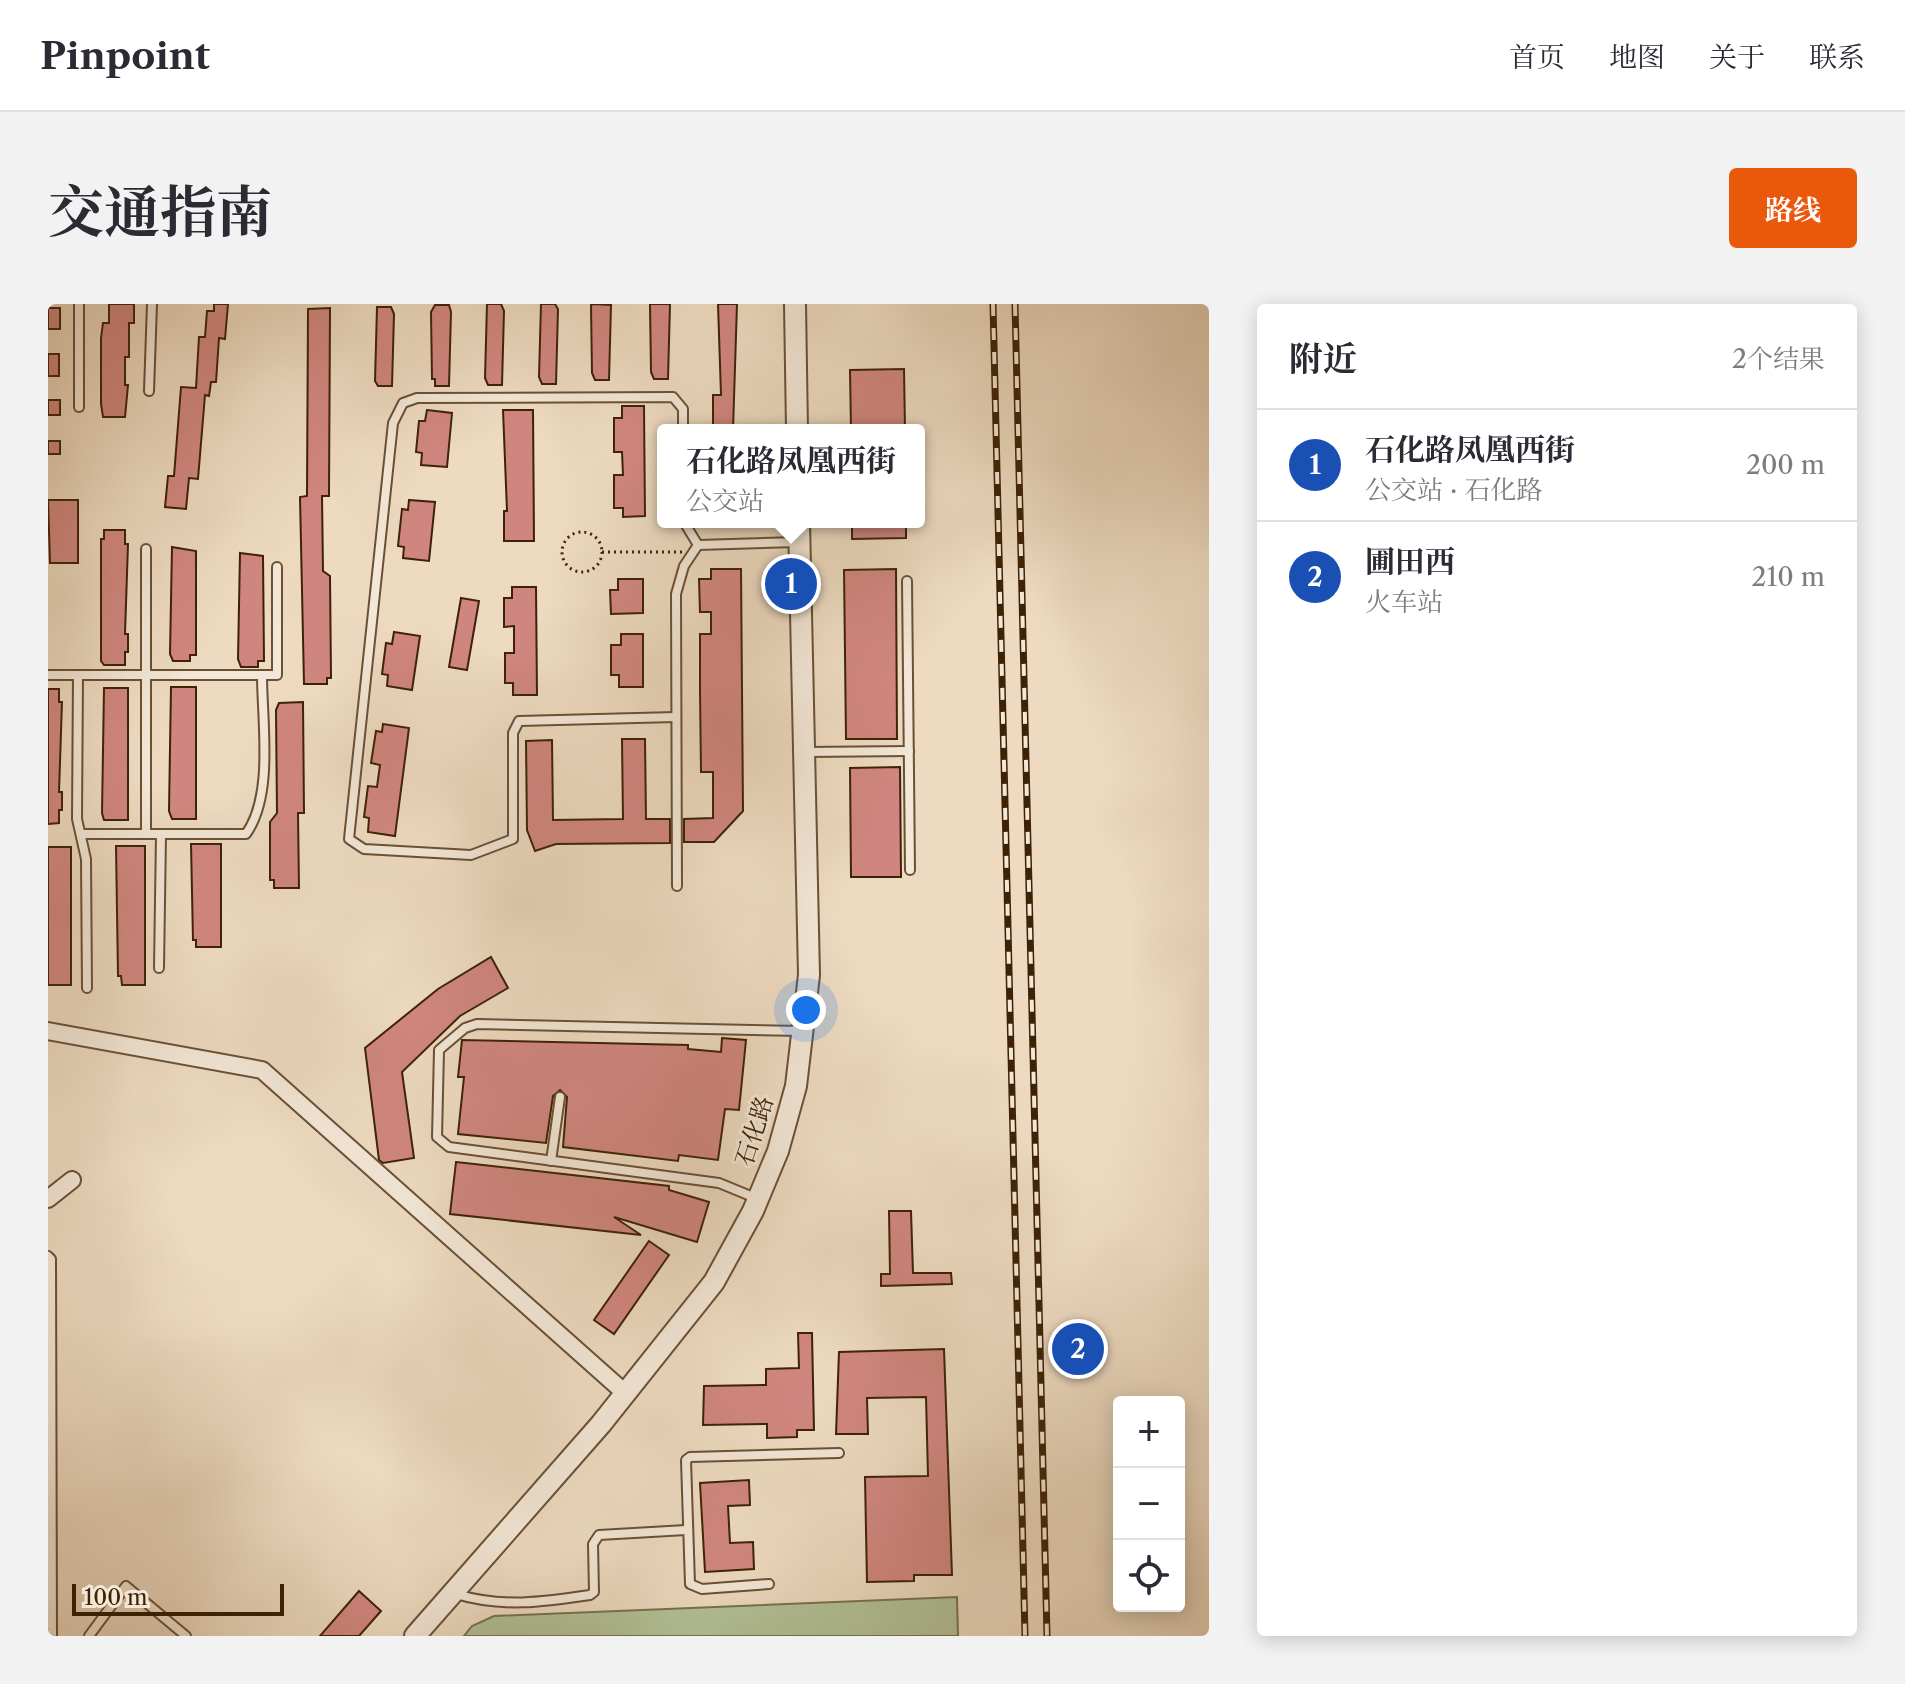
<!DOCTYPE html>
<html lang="zh">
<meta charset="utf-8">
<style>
:root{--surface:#fff;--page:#f2f2f3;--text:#2b2b33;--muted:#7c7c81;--line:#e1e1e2;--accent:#ea580c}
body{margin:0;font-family:"Libre Caslon Text","Noto Serif SC",serif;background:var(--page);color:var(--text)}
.controls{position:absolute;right:24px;bottom:24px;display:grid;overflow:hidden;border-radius:8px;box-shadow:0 4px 20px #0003}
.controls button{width:72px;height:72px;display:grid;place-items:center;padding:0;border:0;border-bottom:2px solid var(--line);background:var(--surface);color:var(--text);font:40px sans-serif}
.scale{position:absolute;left:24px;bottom:20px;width:212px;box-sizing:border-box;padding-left:8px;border:4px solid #3e2205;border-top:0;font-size:22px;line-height:28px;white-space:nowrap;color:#3e2205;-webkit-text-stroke:6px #f3e7d7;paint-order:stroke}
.you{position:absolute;left:758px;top:706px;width:28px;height:28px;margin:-20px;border:6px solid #fff;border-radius:50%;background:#1a73e8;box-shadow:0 0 0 12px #1a73e833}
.badge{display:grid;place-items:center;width:52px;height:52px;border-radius:50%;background:var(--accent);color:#fff;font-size:26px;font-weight:700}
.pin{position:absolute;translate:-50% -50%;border:4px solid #fff;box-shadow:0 2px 8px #0006}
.popup{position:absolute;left:609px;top:120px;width:268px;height:104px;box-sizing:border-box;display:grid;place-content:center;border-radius:8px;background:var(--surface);filter:drop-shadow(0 2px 6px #0005);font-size:26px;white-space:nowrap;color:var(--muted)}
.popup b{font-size:30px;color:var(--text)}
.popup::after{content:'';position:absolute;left:50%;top:100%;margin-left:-16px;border:16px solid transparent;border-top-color:var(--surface)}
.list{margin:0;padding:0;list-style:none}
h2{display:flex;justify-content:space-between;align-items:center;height:104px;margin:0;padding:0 32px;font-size:34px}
h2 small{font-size:26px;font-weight:400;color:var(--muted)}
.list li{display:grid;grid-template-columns:52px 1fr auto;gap:24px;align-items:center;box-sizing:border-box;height:112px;padding:0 32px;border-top:2px solid var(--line)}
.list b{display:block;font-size:30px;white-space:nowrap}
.list p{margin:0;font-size:26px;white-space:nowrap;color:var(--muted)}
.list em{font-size:26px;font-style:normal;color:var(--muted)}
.icon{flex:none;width:44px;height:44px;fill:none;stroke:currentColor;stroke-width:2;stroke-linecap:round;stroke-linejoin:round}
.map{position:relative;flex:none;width:1161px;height:1332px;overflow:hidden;border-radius:8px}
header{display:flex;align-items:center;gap:48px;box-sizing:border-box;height:112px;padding:0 40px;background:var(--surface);border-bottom:2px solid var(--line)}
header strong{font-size:38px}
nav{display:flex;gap:44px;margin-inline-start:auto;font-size:28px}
.intro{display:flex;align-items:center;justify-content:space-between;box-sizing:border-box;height:192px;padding:0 48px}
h1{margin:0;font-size:56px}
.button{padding:20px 36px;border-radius:8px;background:var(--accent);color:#fff;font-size:28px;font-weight:700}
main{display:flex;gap:48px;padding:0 48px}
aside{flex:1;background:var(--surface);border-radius:8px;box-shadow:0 4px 20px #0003}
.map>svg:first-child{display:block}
.green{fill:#b2c198;stroke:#78724e;stroke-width:2}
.building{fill:#d08680;stroke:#3e2205;stroke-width:2}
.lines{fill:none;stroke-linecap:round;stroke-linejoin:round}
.service-casing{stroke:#6a5034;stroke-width:12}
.minor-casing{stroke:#6a5034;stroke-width:20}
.tertiary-casing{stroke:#6a5034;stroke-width:24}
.path{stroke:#3e2205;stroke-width:3;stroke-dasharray:2 4;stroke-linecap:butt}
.service{stroke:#f3e7d7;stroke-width:8}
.minor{stroke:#f3e7d7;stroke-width:16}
.tertiary{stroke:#f3e7d7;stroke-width:20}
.rail-casing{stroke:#3e2205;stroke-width:7}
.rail{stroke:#f3e7d7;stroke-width:4;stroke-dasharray:12;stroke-linecap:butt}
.labels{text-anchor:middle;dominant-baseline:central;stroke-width:6;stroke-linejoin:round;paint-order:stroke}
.street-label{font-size:24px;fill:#3e2205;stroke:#f3e7d7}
</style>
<header>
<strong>Pinpoint</strong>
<nav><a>首页</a><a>地图</a><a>关于</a><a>联系</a></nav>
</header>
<div class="intro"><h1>交通指南</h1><a class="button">路线</a></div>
<main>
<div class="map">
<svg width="1161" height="1332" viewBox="0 0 1161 1332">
<rect width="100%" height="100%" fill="#eddac1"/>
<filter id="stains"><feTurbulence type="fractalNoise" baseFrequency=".0025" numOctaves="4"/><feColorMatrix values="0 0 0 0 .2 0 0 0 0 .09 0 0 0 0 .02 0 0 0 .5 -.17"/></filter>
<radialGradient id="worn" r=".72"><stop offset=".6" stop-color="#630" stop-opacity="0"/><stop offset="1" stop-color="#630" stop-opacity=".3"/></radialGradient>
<path class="green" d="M909,1293L910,1332H416L424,1322L446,1312Z"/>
<g class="building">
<path d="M61,0H86V19H81V53H77V81H80L77,113H55L53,100V34L55,19H61Z"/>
<path d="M166,0H180L177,35L171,34L168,78H163L161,92L157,91L150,175L141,174L138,205L117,203L120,172H126L133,83L148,84L151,33H157L159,7H166Z"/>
<path d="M439,0H453L456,7L454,81H440L437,74Z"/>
<path d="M493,0H507L510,5L508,80H494L491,73Z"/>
<path d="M546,0L563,1L561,76H547L544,69L543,1Z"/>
<path d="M602,0H622L620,75H606L603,68Z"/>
<path d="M670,0H689L685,126H665V91H673Z"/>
<path d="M387,1H401L403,8L401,82H387V75H384L383,8Z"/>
<path d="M329,3H343L346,10L344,82H330L327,77Z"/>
<rect x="0" y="4" width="12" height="21"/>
<path d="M282,4L281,192H274L275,267L282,272L283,374H279V380H256L252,193L259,192L260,5Z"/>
<rect x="0" y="50" width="11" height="22"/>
<path d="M856,65L857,126H803L802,66Z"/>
<rect x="0" y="96" width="12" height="15"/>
<path d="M574,102H596L597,212L575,213V204H566V171H575L574,148H566V114H574Z"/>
<path d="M379,106L404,109L399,163L373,161L374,149L368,148L371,117H377Z"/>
<path d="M455,106H485L486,237H456V207H459Z"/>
<rect x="0" y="137" width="12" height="13"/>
<path d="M0,196H30V259H2Z"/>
<path d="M361,196L387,198L381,257L355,254L356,243L350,242L354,205L360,206Z"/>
<path d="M804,218H858V234L804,235Z"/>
<path d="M56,226H77V240H80L77,330H80V348H77V361H56L53,357V235H56Z"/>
<path d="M124,243L148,247V351H142V357H125L122,350Z"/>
<path d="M192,249L215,252L216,357H210V363H193L190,355Z"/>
<path d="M663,265H693L695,507L666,538H636V515L665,514V468H653L652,386V330H663V308H652L651,275H663Z"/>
<path d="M848,265L849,435H798L796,266Z"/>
<path d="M570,275H595V309L563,310L562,286H570Z"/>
<path d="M464,283H488L489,391H465V379H457V349H466V322L456,323V294H464Z"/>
<path d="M413,294L431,297L419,366L401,363Z"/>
<path d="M346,328L372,332L364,386L339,382L340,371L334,370L338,339L344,340Z"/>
<path d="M573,330H595V383H571V371H563V341H573Z"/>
<path d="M123,383H148V515H124L121,507Z"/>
<path d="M56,384H80V516H56L54,509Z"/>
<path d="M0,385H11V398H14L11,488H14V506H11V519L0,520Z"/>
<path d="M255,398L256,509H250L251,584H226V576H222V518L229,509L228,406L231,399Z"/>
<path d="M335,420L361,424L347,532L320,528L321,514L316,513L320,482L329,483L332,461L323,459L328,427L334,428Z"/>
<path d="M574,435H597L598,515H622V539L508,540L487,547L479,526L478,437L504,436L505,516L575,515Z"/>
<path d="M852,463L853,573H803L802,464Z"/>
<path d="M143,540H173V643H148V636H145Z"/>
<path d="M68,542H97V681H74L73,672H70Z"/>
<rect x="0" y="543" width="23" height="138"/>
<path d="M443,653L460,684L412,712L354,768L366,854L335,859L331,856L317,744L390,685Z"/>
<path d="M674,734L698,736L691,806L677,805L670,856L631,851L630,857L515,843L519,793L512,786L505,792L498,839L410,830L416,773H410L414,736L640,741V745L673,748Z"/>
<path d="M408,858L621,882V886L661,898L649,938L566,913L593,931L402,910Z"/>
<path d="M841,907H863L865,969H903L904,980L833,982V970H842Z"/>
<path d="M601,937L621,951L566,1030L546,1016Z"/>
<path d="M750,1029H764L766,1126H749V1133L719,1134V1120L655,1121L656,1082L718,1081V1065L751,1064Z"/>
<path d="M896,1045L904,1271H866V1277L819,1278L817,1173L880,1172L878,1093L819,1094L820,1130H788L791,1048Z"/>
<path d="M701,1176L702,1201L680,1202L682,1239L705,1238L706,1265L657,1268L652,1179Z"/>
<path d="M311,1287L333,1307L311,1332H272Z"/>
</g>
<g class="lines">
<defs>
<g id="service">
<path d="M31,0V103"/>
<path d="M101,87L104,0"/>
<path d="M636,218L650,241L749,238"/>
<path d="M98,245V530"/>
<path d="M859,277L862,566"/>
<path d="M0,371H229V263"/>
<path d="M30,371L29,515L38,555L39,684"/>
<path d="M628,413L471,417L465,429V535L423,551L316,545L301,535L345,119L355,99L369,94L625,93L635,105V126"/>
<path d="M758,448L861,447"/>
<path d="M33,530H198C226,491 214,418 214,371"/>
<path d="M629,582L628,290L636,262L650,241"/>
<path d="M111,664L113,530"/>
<path d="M503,857L512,793"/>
<path d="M710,895L671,879L401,843L389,833L391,746L417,724L429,720L754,727"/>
<path d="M0,952L3,955L4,1332"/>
<path d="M721,1280L654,1285L642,1280L638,1156L642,1153L791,1149"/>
<path d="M408,1290C454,1304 495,1298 542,1291L546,1288L545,1240L551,1231L638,1226"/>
<path d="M41,1332L78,1282L138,1332"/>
</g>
<g id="minor">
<path d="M0,727L214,766L577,1089"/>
<path d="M0,895L24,876"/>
</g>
<g id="tertiary">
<path d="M747,0L749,126"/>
<path d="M367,1332L553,1120L666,978L705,907L730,847L748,782L761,671L751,218"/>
</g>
</defs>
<use href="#service" class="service-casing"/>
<use href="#minor" class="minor-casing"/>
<use href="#tertiary" class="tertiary-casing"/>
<g class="path">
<circle cx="534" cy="248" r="20"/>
<path d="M554,248H634"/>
</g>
<use href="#service" class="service"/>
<use href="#minor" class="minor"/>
<use href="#tertiary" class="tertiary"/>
<defs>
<g id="rail">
<path d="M945,0L977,1332"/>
<path d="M967,0L999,1332"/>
</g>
</defs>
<use href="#rail" class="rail-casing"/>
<use href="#rail" class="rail"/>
</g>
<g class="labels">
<g class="street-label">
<text transform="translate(706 827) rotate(-72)">石化路</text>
</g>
</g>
<rect width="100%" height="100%" filter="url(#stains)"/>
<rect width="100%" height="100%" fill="url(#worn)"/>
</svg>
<div class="controls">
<button>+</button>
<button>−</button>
<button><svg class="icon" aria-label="locate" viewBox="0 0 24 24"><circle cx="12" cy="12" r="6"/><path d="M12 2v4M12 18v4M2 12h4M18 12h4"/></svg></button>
</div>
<div class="scale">100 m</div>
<div class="you"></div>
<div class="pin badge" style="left:743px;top:280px;background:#1a4fb4">1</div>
<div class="popup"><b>石化路凤凰西街</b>公交站</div>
<div class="pin badge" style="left:1030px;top:1045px;background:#1a4fb4">2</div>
</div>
<aside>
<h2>附近<small>2个结果</small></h2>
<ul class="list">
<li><span class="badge" style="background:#1a4fb4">1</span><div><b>石化路凤凰西街</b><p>公交站 · 石化路</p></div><em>200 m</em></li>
<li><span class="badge" style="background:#1a4fb4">2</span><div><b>圃田西</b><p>火车站</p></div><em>210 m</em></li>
</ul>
</aside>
</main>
